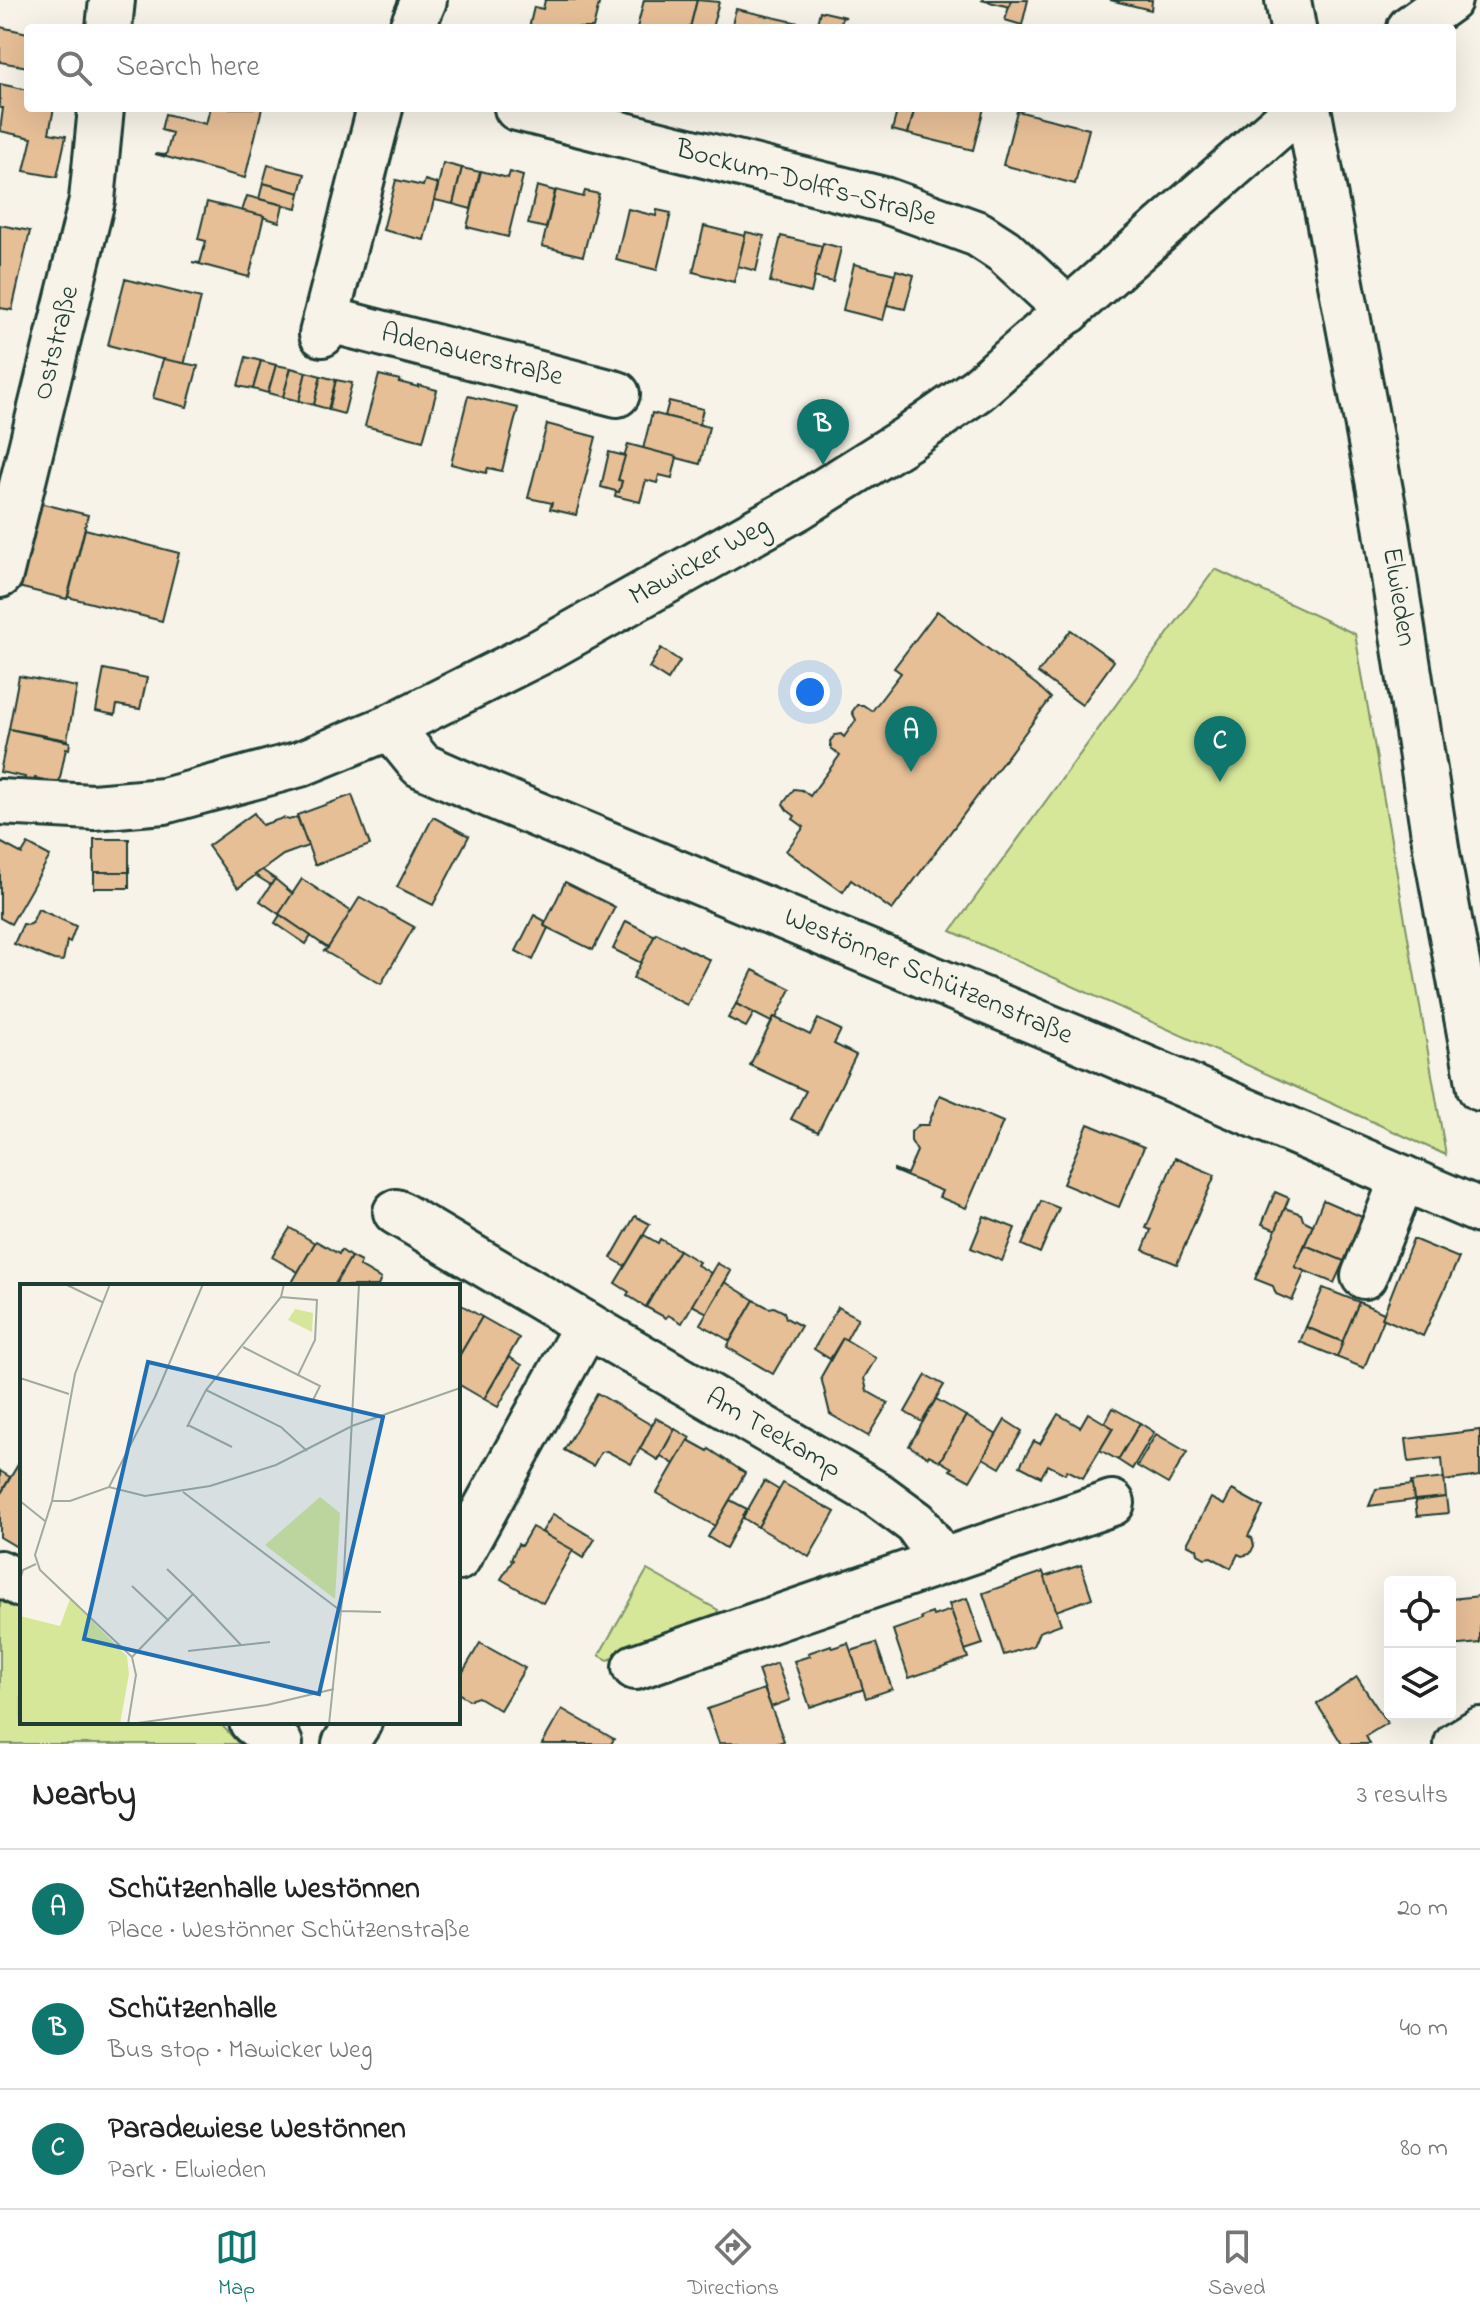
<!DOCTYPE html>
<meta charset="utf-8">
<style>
:root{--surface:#fff;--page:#f6f6f6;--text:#222;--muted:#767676;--line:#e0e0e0;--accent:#0f766e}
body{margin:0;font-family:"Indie Flower",sans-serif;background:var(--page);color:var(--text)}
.controls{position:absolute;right:24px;bottom:24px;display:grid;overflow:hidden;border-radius:8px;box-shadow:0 8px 32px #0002}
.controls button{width:72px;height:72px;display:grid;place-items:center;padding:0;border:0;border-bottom:2px solid var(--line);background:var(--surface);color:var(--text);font:40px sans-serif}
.you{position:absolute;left:810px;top:692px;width:28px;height:28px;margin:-20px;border:6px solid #fff;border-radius:50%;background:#1a73e8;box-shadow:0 0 0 12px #1a73e833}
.badge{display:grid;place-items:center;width:52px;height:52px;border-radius:50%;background:var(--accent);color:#fff;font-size:26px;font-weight:700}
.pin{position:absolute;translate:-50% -66px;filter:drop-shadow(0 2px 4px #0008)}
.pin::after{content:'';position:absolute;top:42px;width:28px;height:24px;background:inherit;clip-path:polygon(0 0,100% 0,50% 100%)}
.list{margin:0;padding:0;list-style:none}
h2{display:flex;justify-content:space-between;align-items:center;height:104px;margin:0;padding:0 32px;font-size:34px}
h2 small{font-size:26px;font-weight:400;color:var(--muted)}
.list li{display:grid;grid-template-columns:52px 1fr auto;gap:24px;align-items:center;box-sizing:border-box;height:120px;padding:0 32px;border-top:2px solid var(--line)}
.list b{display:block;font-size:30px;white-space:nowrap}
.list p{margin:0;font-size:26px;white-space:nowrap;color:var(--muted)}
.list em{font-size:26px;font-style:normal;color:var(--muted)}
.icon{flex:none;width:44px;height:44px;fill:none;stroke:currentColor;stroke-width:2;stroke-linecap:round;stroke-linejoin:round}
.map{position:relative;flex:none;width:1480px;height:1744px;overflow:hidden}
.search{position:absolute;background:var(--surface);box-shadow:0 8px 32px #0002;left:24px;right:24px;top:24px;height:88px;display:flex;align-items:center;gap:20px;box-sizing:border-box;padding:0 28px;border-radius:8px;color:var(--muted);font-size:30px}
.sheet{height:464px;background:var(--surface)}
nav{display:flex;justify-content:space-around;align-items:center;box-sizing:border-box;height:112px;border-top:2px solid var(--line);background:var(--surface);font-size:22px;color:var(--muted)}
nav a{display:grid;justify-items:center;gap:4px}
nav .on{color:var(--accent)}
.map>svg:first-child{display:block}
.green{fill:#d7e79a;stroke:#7b9267;stroke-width:2}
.building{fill:#e7bf97;stroke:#1f3d34;stroke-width:2}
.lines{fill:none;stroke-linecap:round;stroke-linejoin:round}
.minor-casing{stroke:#1f3d34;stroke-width:50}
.minor{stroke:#f7f3e8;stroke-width:44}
.labels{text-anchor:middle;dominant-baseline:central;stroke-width:6;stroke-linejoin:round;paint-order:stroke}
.street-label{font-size:28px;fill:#1f3d34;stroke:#f7f3e8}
.inset-road{fill:none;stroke:#a1aaa0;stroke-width:2}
.view{fill:#1f6fb2;fill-opacity:0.15;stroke:#1f6fb2;stroke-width:4}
.inset-edge{fill:none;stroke:#1f3d34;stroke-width:4}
</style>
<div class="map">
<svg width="1480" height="1744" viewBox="0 0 1480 1744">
<rect width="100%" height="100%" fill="#f7f3e8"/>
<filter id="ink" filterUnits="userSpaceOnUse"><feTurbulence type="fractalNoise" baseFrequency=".0125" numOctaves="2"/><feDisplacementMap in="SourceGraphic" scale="16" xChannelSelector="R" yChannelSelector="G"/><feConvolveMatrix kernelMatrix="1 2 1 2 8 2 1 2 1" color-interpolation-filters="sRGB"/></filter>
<g filter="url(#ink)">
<g class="green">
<path d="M1215,569L1355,634L1446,1155L951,931Z"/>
<path d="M647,1570L718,1610L712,1624L608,1660L599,1655Z"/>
<path d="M0,1597L22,1609V1722H219L239,1744H0Z"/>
</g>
<g class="building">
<path d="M545,0H600L593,28H529L534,7L543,9Z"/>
<path d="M644,0H697L690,28H637Z"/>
<path d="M697,0L719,2L712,28H690Z"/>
<path d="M981,0H1011L1010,7Z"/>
<path d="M1011,0H1028L1022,25L1005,20Z"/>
<path d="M1110,0H1152L1151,10Z"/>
<path d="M736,9L799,23L798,28H731Z"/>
<path d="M820,11L846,17L842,18L839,28H816Z"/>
<path d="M0,27L28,33V67L0,62Z"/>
<path d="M0,84L28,90V108H54L49,133L66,136L57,177L24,171L32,138L0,131L3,108H0Z"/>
<path d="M210,108H262L245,178L155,154L166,155L172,133L161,130L165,114L206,124Z"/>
<path d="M898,108H915L908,134L892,130Z"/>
<path d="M915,108H984L973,150L908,134Z"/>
<path d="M1017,111L1089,129L1075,184L1003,165Z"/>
<path d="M443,163L462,168L453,204L435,200Z"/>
<path d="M268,165L305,174L300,193L263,183Z"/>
<path d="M462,168L480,172L471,209L453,204Z"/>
<path d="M481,171L508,178L510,172L523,176L508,237L467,227Z"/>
<path d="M396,180L423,186L425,180L438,184L424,240L383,230Z"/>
<path d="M263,183L300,193L297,208L259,199Z"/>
<path d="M537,186L555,191L546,228L528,224Z"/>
<path d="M556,190L583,197L585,191L599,194L583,256L542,246Z"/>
<path d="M247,196L283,205L279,222L242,211Z"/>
<path d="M207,202L264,216L249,277L192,262L200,263L206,241L198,239Z"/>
<path d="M628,209L656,216L657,210L671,213L657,270L616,260Z"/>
<path d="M0,225L30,231L12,310L0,308Z"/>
<path d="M704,226L745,236L734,282L693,272Z"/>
<path d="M746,232L764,236L756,271L738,266Z"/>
<path d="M781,236L822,246L811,293L770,282Z"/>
<path d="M823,243L841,248L833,282L814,277Z"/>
<path d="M854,264L895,274L883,320L843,310Z"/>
<path d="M896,270L914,275L905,309L887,305Z"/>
<path d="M125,279L201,298L184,365L108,345Z"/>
<path d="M246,357L261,361L253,389L238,386Z"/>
<path d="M163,359L198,366L187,407L153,398Z"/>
<path d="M261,361L276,365L268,393L253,389Z"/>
<path d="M276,365L291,368L283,397L268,393Z"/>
<path d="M291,368L306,372L299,401L283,397Z"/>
<path d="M306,372L321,376L314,405L299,401Z"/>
<path d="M379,375L400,380L399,382L418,387V385L437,390L423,441L365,426Z"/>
<path d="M321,376L336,380L328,409L314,405Z"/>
<path d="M336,380L352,383L344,414L329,410Z"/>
<path d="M468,396L518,408L502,471L488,468L486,473L451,464Z"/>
<path d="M669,401L703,409L699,425L665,416Z"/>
<path d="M652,413L709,427L700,464L643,449Z"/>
<path d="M547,424L596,437L576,515L550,509L552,503L528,498Z"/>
<path d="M628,444L677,457L672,478L659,475L657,483L646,480L640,502L615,496L616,491L619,492L622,481L618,480Z"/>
<path d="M609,452L625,456L618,480L622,481L619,492L601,487Z"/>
<path d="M31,501L88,515L67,599L10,585Z"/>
<path d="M85,529L179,553L162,621L68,597Z"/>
<path d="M937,611L1037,685L1051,698L892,910L851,880L843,892L786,851L804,827L793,819L795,816L787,810L783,804L794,789L802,790L810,796L840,755L831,748L830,741L835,735L841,734L844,737L856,720L852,712L857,705H863L872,711L901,673L894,668Z"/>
<path d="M1071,630L1114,661L1082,705L1038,673Z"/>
<path d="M661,648L680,661L668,680L649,668Z"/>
<path d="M104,669L147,678L140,709L117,705L115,715L96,711Z"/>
<path d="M19,676L77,687L67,740L9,729Z"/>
<path d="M9,729L70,742L69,749L66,748L59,783L35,778L34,783L24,781L25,777L0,772Z"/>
<path d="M352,795L370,845L315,865L297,815Z"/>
<path d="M254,813L262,825L283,818L289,820L297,817L308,846L283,855L238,888L208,846Z"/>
<path d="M433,817L469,836L433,905L397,887Z"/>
<rect x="94" y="839" width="35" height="33"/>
<path d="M0,842L22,854L28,844L50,856L11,924L0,918Z"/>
<path d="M262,870L275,879L271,885L255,875Z"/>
<rect x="94" y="872" width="35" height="16"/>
<path d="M275,879L293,894L279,914L260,901Z"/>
<path d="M302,879L352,912L328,948L279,914Z"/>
<path d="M565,882L615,907L593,950L544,926Z"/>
<path d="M360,897L414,927L381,984L324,951L328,948Z"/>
<path d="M38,909L76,926L70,942L67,941L63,961L54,960L14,944L23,924L28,925L32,923Z"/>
<path d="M280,915L311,936L306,944L275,923Z"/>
<path d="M534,915L545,921L544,926L548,928L533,960L516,951Z"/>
<path d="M626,921L655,936L641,963L613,949Z"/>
<path d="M656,933L710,960L687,1005L633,978Z"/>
<path d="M753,970L791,989L776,1018L774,1017L771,1022L736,1004Z"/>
<path d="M736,1004L754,1013L746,1027L728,1018Z"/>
<path d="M774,1017L810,1035L818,1019L841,1030L834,1044L856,1055L818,1132L791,1119L806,1091L750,1065Z"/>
<path d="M940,1095L1003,1122L966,1208L939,1197L942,1191L894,1171V1169L907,1174L917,1151L911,1141V1132L918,1125H928Z"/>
<path d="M1088,1124L1144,1147L1119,1207L1063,1184Z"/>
<path d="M1175,1158L1215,1175L1177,1264L1143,1250L1151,1230L1146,1228Z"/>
<path d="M1275,1192L1289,1198L1276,1230L1262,1224Z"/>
<path d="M1323,1200L1376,1223L1357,1267L1305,1245Z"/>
<path d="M1041,1201L1059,1208L1040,1253L1022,1245Z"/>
<path d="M1285,1208L1301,1214L1303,1220L1313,1225L1295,1267L1305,1271L1292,1301L1276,1294L1273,1286L1255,1279Z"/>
<path d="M635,1216L650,1224L625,1266L611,1258Z"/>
<path d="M984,1216L1015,1228L1002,1261L971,1248Z"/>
<path d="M290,1228L315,1243L298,1272L272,1257Z"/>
<path d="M644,1235L658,1243L660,1239L679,1250L646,1307L627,1295L629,1292L615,1283Z"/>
<path d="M1413,1239L1459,1258L1423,1336L1382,1318Z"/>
<path d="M316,1241L339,1254L341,1250L351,1257L334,1286H290Z"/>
<path d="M1305,1245L1344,1261L1334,1283L1295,1267Z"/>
<path d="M679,1250L699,1262L697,1265L711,1273L682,1323L668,1315L666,1318L646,1307Z"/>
<path d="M351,1257L361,1262L359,1266L381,1279L378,1286H334Z"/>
<path d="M717,1263L731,1271L707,1313L692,1305Z"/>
<path d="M725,1282L754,1300L730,1341L700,1324Z"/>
<path d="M1323,1288L1359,1302L1343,1342L1306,1327Z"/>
<path d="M754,1300L769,1308L774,1307L784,1312L786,1318L801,1326L773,1374L727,1347Z"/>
<path d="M1359,1302L1384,1313L1382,1318L1384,1319L1364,1368L1336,1357Z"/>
<path d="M458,1303L482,1317L458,1358Z"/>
<path d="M838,1307L858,1318L846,1340L843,1338L830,1359L814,1349Z"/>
<path d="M482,1317L519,1338L484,1399L458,1384V1358Z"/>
<path d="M1306,1327L1343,1342L1337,1357L1300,1342Z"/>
<path d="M843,1338L876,1358L864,1378L867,1391L888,1403L868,1436L830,1414L821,1377Z"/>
<path d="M509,1357L522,1365L498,1407L484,1399Z"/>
<path d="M926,1375L944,1385L922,1422L905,1412Z"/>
<path d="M597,1393L653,1426L631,1464L607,1451L601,1452L593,1466L564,1450Z"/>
<path d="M936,1399L966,1416L940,1461L929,1455L928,1457L909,1446Z"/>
<path d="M1113,1408L1140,1423L1118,1460L1100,1450L1113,1428L1105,1423Z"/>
<path d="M1088,1413L1113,1428L1083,1478L1067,1470L1065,1474L1048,1465L1041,1477L1020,1466L1034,1441L1040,1444L1058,1414L1080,1427Z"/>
<path d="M966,1416L997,1435L970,1481L950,1470L952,1468L940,1461Z"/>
<path d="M656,1418L675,1429L658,1460L640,1449Z"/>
<path d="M1005,1420L1022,1431L1000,1468L983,1458Z"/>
<path d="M1140,1423L1154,1432L1132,1469L1118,1460Z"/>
<path d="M675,1429L690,1438L674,1464L661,1456L658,1460Z"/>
<path d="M1480,1430V1476L1444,1481L1442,1458L1409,1462L1406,1439Z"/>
<path d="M1156,1434L1187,1452L1168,1484L1137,1466Z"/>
<path d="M688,1440L708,1451L709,1449L745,1473L715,1526L657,1493Z"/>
<path d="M22,1458V1550L0,1537V1495Z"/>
<path d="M0,1471L10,1477L0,1495Z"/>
<path d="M1444,1478L1446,1497L1414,1500L1411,1482Z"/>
<path d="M764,1481L779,1490L758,1527L743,1518Z"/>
<path d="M783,1483L835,1512L809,1557L758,1527Z"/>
<path d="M1412,1485L1414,1500L1369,1506L1376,1489Z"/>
<path d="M1232,1490L1263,1507L1248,1536L1252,1538L1254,1546L1250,1554L1242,1556L1238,1554L1231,1568L1211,1557L1205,1558L1198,1554L1197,1549L1187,1544L1211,1498L1224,1505Z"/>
<path d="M1446,1497L1448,1513L1417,1516L1415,1501Z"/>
<path d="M730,1500L747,1509L726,1548L708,1537Z"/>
<path d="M553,1514L595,1539L583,1558L542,1532Z"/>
<path d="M532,1527L573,1550L543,1603L501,1579L513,1560L511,1559L518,1544L521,1546Z"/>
<path d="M1081,1565L1092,1598L1056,1611L1044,1577Z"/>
<path d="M1043,1572L1061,1624L1039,1632L1033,1646L1004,1655L983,1593Z"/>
<path d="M1480,1596V1643L1450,1646V1599Z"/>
<path d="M967,1598L983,1644L965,1650L949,1604Z"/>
<path d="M951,1610L968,1658L909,1678L893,1630L922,1620L921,1617L932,1613L933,1616Z"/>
<path d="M480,1643L525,1668L500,1710L478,1697L469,1700L458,1693V1680Z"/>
<path d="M848,1643L864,1689L810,1707L794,1661L810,1656L808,1653L831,1645L832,1648Z"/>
<path d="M876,1643L892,1689L866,1698L851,1651Z"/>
<path d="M777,1663L790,1700L771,1707L758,1670Z"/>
<path d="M1357,1677L1387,1723L1366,1736L1370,1744H1342L1317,1704Z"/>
<path d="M764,1689L784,1741L776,1744L719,1743L707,1709Z"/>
<path d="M562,1709L614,1739L611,1744H542Z"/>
</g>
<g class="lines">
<defs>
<g id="minor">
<path d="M1288,0L1293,28"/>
<path d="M109,28L112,0"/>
<path d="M412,28L424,0"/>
<path d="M1410,28L1449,0"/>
<path d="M517,108L884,200L978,234L1004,251L1069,311"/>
<path d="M1308,108L1383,506L1437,854L1480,1088"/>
<path d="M326,319L617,394"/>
<path d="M322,334L380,108"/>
<path d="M0,575L92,200L101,108"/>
<path d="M390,727L421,765L473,788L1075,1038L1480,1211"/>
<path d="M0,802L93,807L164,801L300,764L390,727L540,652L797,508L907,439L978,389L1299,108"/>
<path d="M396,1212L587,1325"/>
<path d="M1364,1276L1403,1178"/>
<path d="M458,1558L587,1325L878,1495L916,1523L943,1561"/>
<path d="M0,1573L22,1585"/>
<path d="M635,1667L1112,1503"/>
<path d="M252,1722L280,1744"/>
<path d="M345,1744L359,1722"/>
<path d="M1457,1744L1480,1730"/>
</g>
</defs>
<use href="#minor" class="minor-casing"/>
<use href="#minor" class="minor"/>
</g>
</g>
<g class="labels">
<g class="street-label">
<text transform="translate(806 184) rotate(15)">Bockum-Dolffs-Straße</text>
<text transform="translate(57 343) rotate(-76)">Oststraße</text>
<text transform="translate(472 356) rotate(14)">Adenauerstraße</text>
<text transform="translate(700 562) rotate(-29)">Mawicker Weg</text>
<text transform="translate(1398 597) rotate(81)">Elwieden</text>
<text transform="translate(928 977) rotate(23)">Westönner Schützenstraße</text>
<text transform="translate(773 1434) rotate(30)">Am Teekamp</text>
</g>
</g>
<g transform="translate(20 1284)">
<rect width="440" height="440" fill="#f7f3e8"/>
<path d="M275,25L293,29L292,48L268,36ZM300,213L320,229L315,315L245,261ZM50,315L107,372L109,390L100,440H0V332L40,342Z" fill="#d7e79a"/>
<path class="inset-road" d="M45,0L82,18M90,0L55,90L32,217L15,271L20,286L112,373L116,391L108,440M261,13L297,16L295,56L278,91L300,102L293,116M223,63L278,91M0,94L49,110M186,106L261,143L287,167M168,141L212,163M167,143L186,106L261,13L264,0M89,203L135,113L183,0M163,208L321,327M0,217L25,237M32,217H50L89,203L125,212L190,202L256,181L332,142L440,104M147,285L173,310M0,296L3,286L16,280M112,302L149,337M321,327L361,328M168,367L250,358M112,373L173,310L221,361M110,440L247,421L314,405M309,440L323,307L339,0"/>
<path class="view" d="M128,78L363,133L299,410L64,355Z"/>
<rect width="440" height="440" class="inset-edge"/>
</g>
</svg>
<div class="controls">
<button><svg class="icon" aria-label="locate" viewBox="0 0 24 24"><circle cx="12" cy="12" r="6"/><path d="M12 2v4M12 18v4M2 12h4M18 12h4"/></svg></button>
<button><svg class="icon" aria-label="layers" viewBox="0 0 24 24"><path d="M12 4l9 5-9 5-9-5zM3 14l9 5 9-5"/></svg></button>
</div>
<div class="you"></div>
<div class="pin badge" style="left:911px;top:772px">A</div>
<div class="pin badge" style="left:823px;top:465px">B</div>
<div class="pin badge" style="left:1220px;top:782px">C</div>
<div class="search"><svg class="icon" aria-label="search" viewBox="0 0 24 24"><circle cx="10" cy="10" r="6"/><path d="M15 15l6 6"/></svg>Search here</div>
</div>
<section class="sheet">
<h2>Nearby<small>3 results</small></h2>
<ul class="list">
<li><span class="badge">A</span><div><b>Schützenhalle Westönnen</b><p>Place · Westönner Schützenstraße</p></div><em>20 m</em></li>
<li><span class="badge">B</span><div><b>Schützenhalle</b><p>Bus stop · Mawicker Weg</p></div><em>40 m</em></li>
<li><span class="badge">C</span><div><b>Paradewiese Westönnen</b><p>Park · Elwieden</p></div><em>80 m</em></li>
</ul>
</section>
<nav>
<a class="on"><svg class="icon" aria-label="map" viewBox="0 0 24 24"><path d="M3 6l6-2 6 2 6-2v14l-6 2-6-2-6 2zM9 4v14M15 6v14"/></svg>Map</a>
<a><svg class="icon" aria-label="directions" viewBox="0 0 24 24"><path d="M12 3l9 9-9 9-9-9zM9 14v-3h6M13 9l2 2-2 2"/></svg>Directions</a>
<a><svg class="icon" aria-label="saved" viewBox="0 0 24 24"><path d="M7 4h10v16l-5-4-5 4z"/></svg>Saved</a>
</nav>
